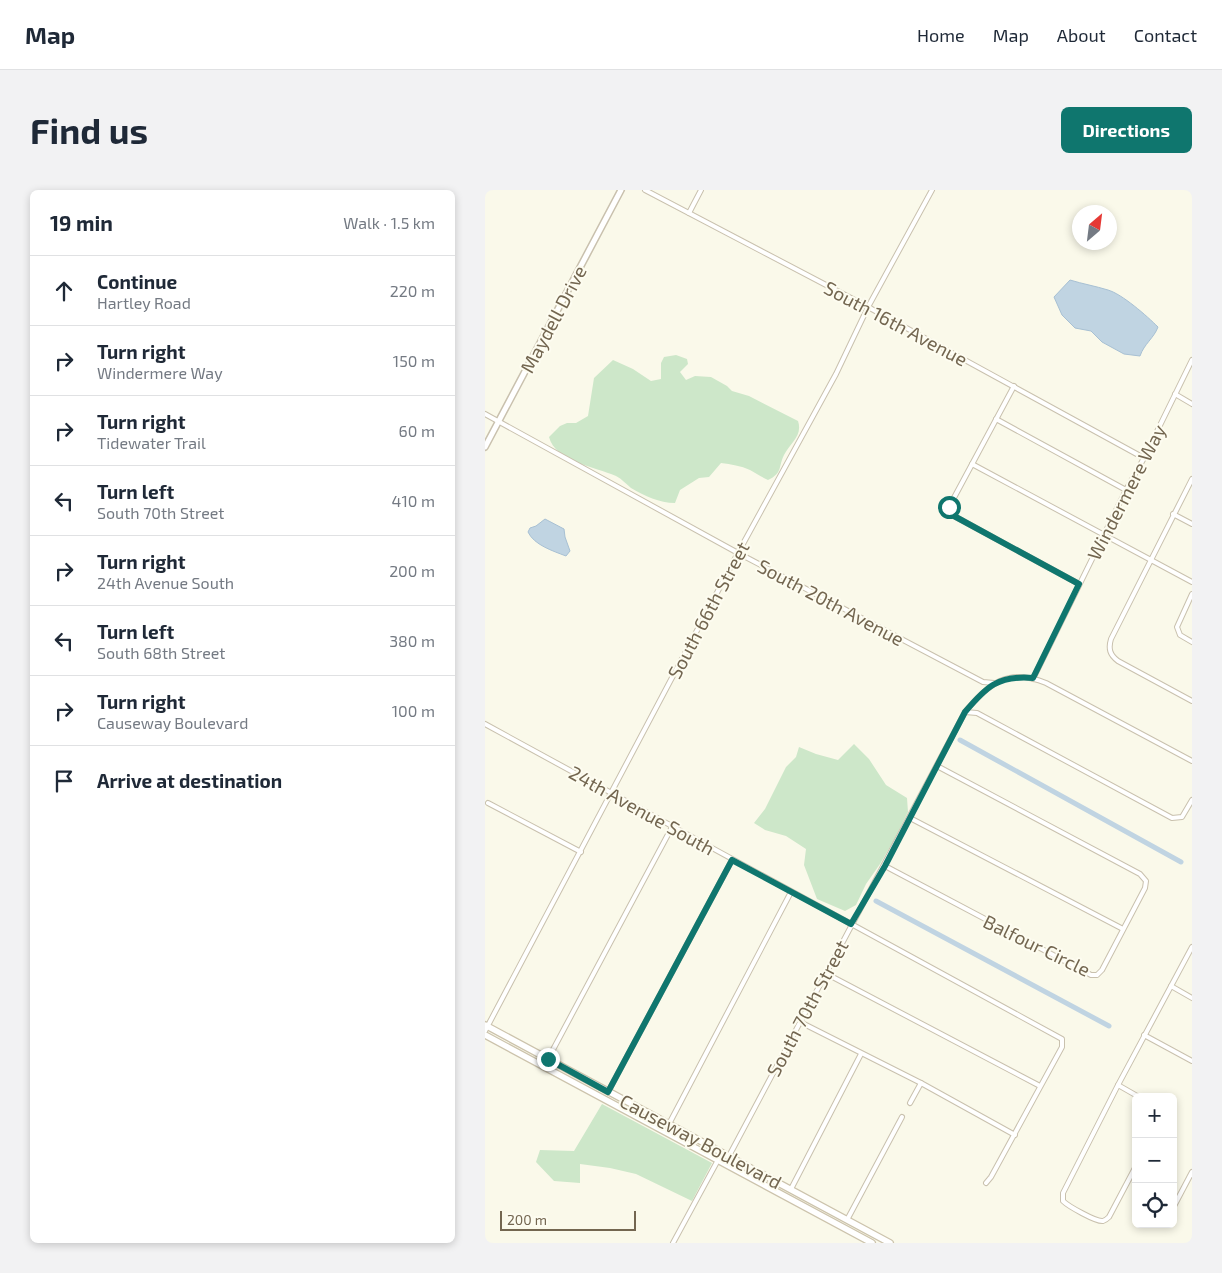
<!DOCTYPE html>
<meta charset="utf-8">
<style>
:root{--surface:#fff;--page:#f2f2f3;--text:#1f2937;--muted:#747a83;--line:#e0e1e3;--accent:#0f766e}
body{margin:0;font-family:"Exo 2",sans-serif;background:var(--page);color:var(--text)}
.controls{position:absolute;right:15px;bottom:15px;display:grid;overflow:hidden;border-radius:8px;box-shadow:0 2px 8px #0003}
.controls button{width:45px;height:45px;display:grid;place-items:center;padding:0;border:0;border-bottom:1px solid var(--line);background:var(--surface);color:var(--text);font:25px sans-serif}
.compass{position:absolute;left:587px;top:15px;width:45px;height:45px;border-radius:50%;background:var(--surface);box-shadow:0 2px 8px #0003;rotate:28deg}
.scale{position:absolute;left:15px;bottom:12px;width:136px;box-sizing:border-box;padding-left:5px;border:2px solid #736650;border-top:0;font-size:14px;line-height:18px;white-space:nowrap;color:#736650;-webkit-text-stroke:4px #fdfcf0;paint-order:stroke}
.stop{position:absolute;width:15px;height:15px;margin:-11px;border:4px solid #0f766e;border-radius:50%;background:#fff}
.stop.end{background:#0f766e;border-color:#fff;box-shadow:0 1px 5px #0008}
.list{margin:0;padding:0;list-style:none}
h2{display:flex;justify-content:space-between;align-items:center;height:65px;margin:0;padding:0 20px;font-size:21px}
h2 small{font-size:16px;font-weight:400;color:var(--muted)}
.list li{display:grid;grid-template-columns:32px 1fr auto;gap:15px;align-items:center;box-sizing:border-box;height:70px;padding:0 20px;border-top:1px solid var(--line)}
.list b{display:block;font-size:19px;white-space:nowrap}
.list p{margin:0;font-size:16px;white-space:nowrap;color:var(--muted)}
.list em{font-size:16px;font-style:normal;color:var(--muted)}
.icon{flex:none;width:28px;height:28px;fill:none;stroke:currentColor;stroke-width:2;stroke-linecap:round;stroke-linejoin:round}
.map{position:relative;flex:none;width:707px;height:1053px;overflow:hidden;border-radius:8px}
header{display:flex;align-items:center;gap:30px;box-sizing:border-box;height:70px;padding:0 25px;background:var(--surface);border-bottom:1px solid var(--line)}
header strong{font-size:24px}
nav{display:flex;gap:28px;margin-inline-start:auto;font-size:18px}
.intro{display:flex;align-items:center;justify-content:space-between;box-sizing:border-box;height:120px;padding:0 30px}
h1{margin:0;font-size:35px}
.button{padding:12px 22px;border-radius:8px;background:var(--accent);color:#fff;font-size:18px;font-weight:700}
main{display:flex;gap:30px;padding:0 30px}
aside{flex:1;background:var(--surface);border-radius:8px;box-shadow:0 2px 8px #0003}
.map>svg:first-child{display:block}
.green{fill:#cde7c9}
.water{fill:#c0d4e2;stroke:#a7c0d3}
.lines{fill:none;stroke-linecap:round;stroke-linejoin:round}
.canal{stroke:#c0d4e2;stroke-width:5}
.minor-casing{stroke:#c9c1ae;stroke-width:6}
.tertiary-casing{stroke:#c9c1ae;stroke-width:8}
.secondary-casing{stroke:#ccc3ac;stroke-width:8}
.minor{stroke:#fff;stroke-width:4}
.tertiary{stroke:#fff;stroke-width:5}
.secondary{stroke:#fff;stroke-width:5.5}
.route{stroke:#0f766e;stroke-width:6}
.labels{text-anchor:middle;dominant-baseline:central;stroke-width:4;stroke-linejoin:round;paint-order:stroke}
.street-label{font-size:19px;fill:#736650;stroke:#fdfcf0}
</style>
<header>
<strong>Map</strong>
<nav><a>Home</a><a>Map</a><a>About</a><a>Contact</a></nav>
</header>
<div class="intro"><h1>Find us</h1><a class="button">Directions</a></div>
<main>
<aside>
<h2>19 min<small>Walk · 1.5 km</small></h2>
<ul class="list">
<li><svg class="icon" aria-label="ahead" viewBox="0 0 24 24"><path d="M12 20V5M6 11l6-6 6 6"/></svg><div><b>Continue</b><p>Hartley Road</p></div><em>220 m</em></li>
<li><svg class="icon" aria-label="right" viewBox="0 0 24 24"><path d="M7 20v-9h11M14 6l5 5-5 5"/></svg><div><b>Turn right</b><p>Windermere Way</p></div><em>150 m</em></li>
<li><svg class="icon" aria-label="right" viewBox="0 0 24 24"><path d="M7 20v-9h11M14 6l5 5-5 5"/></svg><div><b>Turn right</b><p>Tidewater Trail</p></div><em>60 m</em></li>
<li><svg class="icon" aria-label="left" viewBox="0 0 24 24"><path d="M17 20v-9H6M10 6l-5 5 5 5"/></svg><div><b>Turn left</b><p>South 70th Street</p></div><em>410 m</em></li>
<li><svg class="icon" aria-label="right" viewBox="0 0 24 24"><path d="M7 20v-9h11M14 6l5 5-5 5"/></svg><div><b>Turn right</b><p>24th Avenue South</p></div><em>200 m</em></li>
<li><svg class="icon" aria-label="left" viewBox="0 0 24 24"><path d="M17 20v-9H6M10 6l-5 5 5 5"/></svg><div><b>Turn left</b><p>South 68th Street</p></div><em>380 m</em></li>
<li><svg class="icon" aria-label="right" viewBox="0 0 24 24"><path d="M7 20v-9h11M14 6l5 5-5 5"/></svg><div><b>Turn right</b><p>Causeway Boulevard</p></div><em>100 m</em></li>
<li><svg class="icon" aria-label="arrive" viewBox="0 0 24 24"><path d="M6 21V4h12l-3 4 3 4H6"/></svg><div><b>Arrive at destination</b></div></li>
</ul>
</aside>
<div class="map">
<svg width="707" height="1053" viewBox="0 0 707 1053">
<rect width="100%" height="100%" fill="#faf9ea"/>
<g class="green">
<path d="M191,165L202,169L203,174L195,182L201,190L210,186L226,187L242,196L247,201L264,206L313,231C318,246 305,253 299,265C293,277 298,283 283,290C276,287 271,283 265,280C256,276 246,274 236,273L224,287L214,288L195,300L190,313C174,313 160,306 146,298C141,294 137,289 131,286C110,277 70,271 64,247L75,236L82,233H91L103,226L109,188L128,170L148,179L166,191L176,189V173L179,167Z"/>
<path d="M369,554L384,569L401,595L422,608L423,622L409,650L395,674L381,694L371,715L360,721L332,709L319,675L321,659L301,646L280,640L269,633L280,619L301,577L311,567L314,557L331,564L353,570Z"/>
<path d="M117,914L227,973L207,1011L151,984L125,978L95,974V993L69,991L51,972L55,960L89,961Z"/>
</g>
<g class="water">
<path d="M585,90C598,94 610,96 623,100C637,104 662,126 673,137C669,148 659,154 655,166L639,164L617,152L606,141L590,138L577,125L569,107Z"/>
<path d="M60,329L79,339L80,347L85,361L81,366C68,361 49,355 43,342L45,338L51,336Z"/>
</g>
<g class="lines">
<g class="canal">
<path d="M475,550L696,672"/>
<path d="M391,711L624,836"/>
</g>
<defs>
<g id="minor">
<path d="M160,0L383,117L659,268"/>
<path d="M204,23L216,0"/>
<path d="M529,196L464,317L469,326L594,394"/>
<path d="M690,204L707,214"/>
<path d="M0,224L253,363L498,492L509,493"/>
<path d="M511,229L641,300"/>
<path d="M487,274L707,392"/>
<path d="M707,289L626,449C623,459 625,465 633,471L707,511"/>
<path d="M688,324L707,334"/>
<path d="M707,404L692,437L695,445L707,452"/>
<path d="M548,489L641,300L659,268L707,170"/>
<path d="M480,522L492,523L687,628L697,627L707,610"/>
<path d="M0,534L577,849V857L506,987L501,993"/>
<path d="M3,613L96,662"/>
<path d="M425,628L638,739"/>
<path d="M400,676L606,785H612L617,780L660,698L661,691L655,684L452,576"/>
<path d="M340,783L555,896"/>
<path d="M686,796L707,808"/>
<path d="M315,832L436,893L530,945"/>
<path d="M0,841L253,363L351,184L383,117L447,0"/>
<path d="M659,845L707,871"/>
<path d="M63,869L187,637"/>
<path d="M633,895L654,907"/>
<path d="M123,902L247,670"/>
<path d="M425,913L436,893"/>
<path d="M184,934L306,702"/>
<path d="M244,966L480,522C503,494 523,477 561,493L707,571"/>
<path d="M651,976L624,1027C622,1029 621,1030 618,1031C611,1032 583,1016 578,1011V1003L633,895L707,757"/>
<path d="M306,999L376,864"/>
<path d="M688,1018L707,982"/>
<path d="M362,1030L417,927"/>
<path d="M188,1053L233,970"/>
</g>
<path id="tertiary" d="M0,257L136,0"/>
<g id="secondary">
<path d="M0,835L405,1053"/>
<path d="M0,845L387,1053"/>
</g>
</defs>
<use href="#minor" class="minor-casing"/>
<use href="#tertiary" class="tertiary-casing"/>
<use href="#secondary" class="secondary-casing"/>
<use href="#minor" class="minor"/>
<use href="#tertiary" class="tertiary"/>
<use href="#secondary" class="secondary"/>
</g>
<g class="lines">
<path class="route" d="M63,869L123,902L247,670L366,734L400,676L480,522C501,497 513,485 548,488L594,394L469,326L464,317"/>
</g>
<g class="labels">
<g class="street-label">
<text transform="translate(68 129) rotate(-62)">Maydell Drive</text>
<text transform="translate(411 133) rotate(28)">South 16th Avenue</text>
<text transform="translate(641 302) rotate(-63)">Windermere Way</text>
<text transform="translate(346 412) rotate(28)">South 20th Avenue</text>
<text transform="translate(223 420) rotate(-62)">South 66th Street</text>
<text transform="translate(157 620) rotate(29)">24th Avenue South</text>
<text transform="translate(552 755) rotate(26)">Balfour Circle</text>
<text transform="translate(322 818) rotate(-62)">South 70th Street</text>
<text transform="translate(216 951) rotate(28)">Causeway Boulevard</text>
</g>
</g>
</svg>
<div class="controls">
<button>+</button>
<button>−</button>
<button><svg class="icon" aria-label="locate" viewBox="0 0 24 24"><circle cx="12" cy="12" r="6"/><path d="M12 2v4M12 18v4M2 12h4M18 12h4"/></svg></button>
</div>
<svg class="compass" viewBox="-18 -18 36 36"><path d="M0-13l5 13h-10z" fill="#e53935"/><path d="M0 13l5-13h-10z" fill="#747a83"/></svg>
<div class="scale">200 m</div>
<div class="stop" style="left:464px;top:317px"></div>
<div class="stop end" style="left:63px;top:869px"></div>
</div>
</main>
